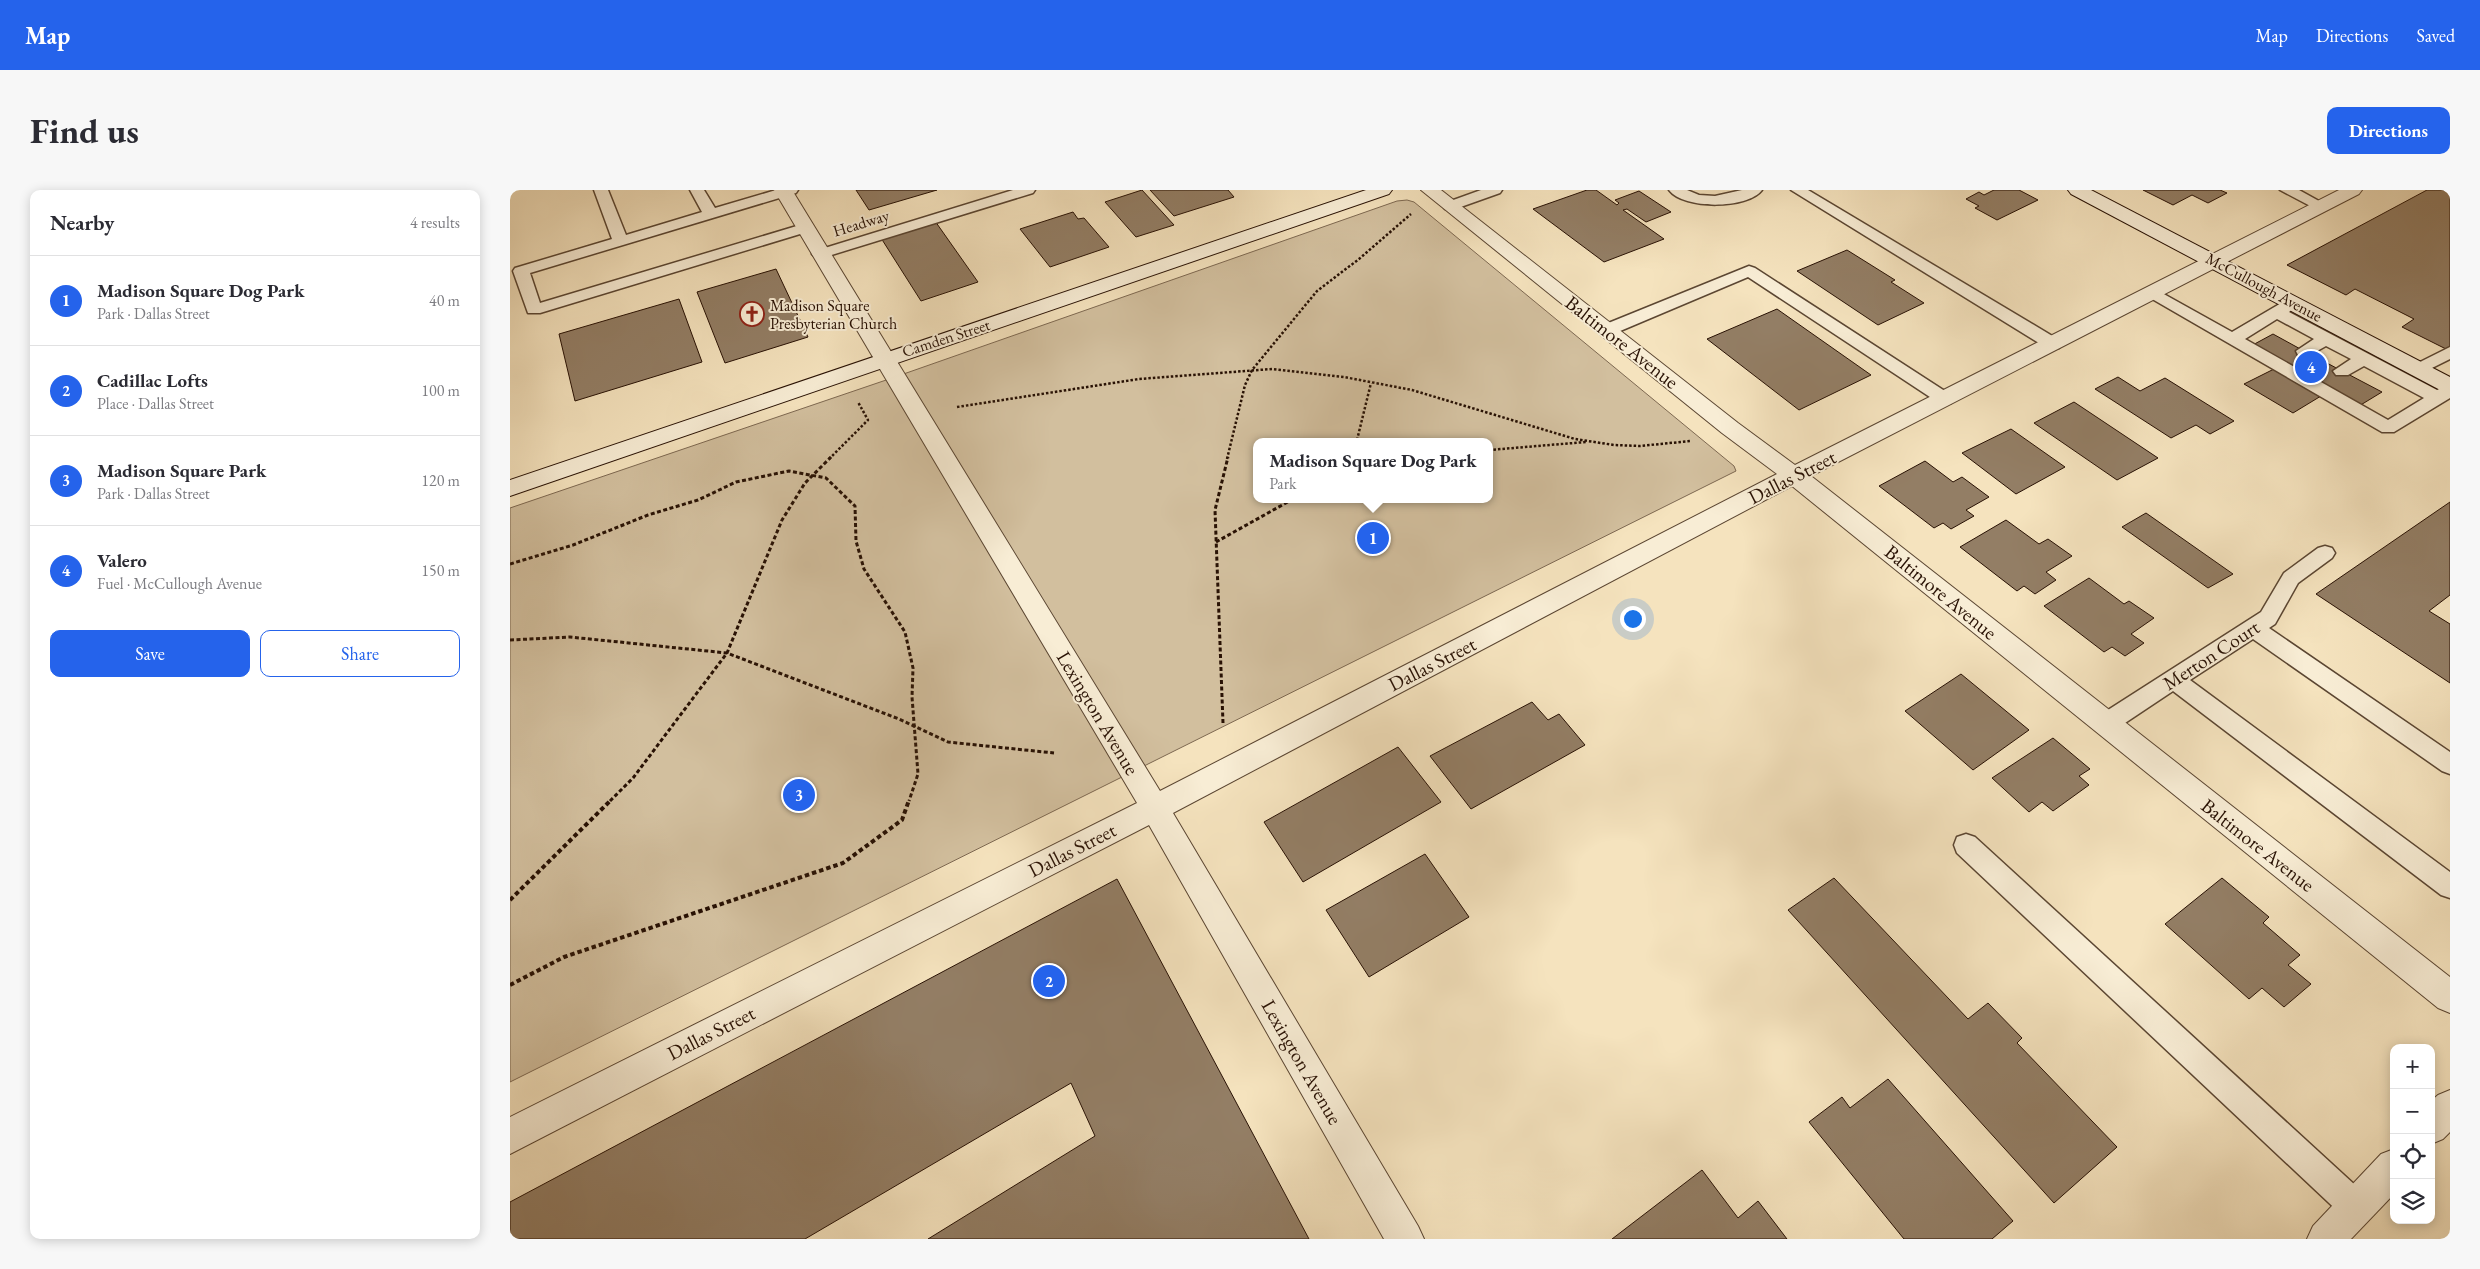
<!DOCTYPE html>
<meta charset="utf-8">
<style>
:root{--surface:#fff;--page:#f7f7f7;--text:#2b2b33;--muted:#7c7c81;--line:#e1e1e2;--accent:#2563eb}
body{margin:0;font-family:"EB Garamond",serif;background:var(--page);color:var(--text)}
.controls{position:absolute;right:15px;bottom:15px;display:grid;overflow:hidden;border-radius:10px;box-shadow:0 2px 12px #0003}
.controls button{width:45px;height:45px;display:grid;place-items:center;padding:0;border:0;border-bottom:1px solid var(--line);background:var(--surface);color:var(--text);font:25px sans-serif}
.you{position:absolute;left:1122px;top:428px;width:18px;height:18px;margin:-12px;border:4px solid #fff;border-radius:50%;background:#1a73e8;box-shadow:0 0 0 8px #1a73e833}
.badge{display:grid;place-items:center;width:32px;height:32px;border-radius:50%;background:var(--accent);color:#fff;font-size:16px;font-weight:700}
.pin{position:absolute;translate:-50% -50%;border:2px solid #fff;box-shadow:0 1px 5px #0006}
.popup{position:absolute;left:743px;top:248px;width:240px;height:65px;box-sizing:border-box;display:grid;place-content:center;border-radius:10px;background:var(--surface);filter:drop-shadow(0 1px 4px #0005);font-size:16px;white-space:nowrap;color:var(--muted)}
.popup b{font-size:19px;color:var(--text)}
.popup::after{content:'';position:absolute;left:50%;top:100%;margin-left:-10px;border:10px solid transparent;border-top-color:var(--surface)}
.list{margin:0;padding:0;list-style:none}
h2{display:flex;justify-content:space-between;align-items:center;height:65px;margin:0;padding:0 20px;font-size:21px}
h2 small{font-size:16px;font-weight:400;color:var(--muted)}
.list li{display:grid;grid-template-columns:32px 1fr auto;gap:15px;align-items:center;box-sizing:border-box;height:90px;padding:0 20px;border-top:1px solid var(--line)}
.list b{display:block;font-size:19px;white-space:nowrap}
.list p{margin:0;font-size:16px;white-space:nowrap;color:var(--muted)}
.list em{font-size:16px;font-style:normal;color:var(--muted)}
.actions{display:flex;gap:10px;padding:15px 20px}
.actions a{flex:1;padding:11px 0;border:1px solid var(--accent);border-radius:10px;text-align:center;font-size:18px;color:var(--accent)}
.actions .main{background:var(--accent);color:#fff}
.icon{flex:none;width:28px;height:28px;fill:none;stroke:currentColor;stroke-width:2;stroke-linecap:round;stroke-linejoin:round}
.map{position:relative;flex:none;width:1940px;height:1049px;overflow:hidden;border-radius:10px}
header{display:flex;align-items:center;gap:30px;box-sizing:border-box;height:70px;padding:0 25px;background:var(--accent);color:#fff}
header strong{font-size:24px}
nav{display:flex;gap:28px;margin-inline-start:auto;font-size:18px}
.intro{display:flex;align-items:center;justify-content:space-between;box-sizing:border-box;height:120px;padding:0 30px}
h1{margin:0;font-size:35px}
.button{padding:12px 22px;border-radius:10px;background:var(--accent);color:#fff;font-size:18px;font-weight:700}
main{display:flex;gap:30px;padding:0 30px}
aside{flex:1;background:var(--surface);border-radius:10px;box-shadow:0 2px 12px #0003}
.map>svg:first-child{display:block}
.green{fill:#d2bf9e;stroke:#7d6851;fill-rule:evenodd}
.building{fill:#937e65;stroke:#281104}
.lines{fill:none;stroke-linecap:round;stroke-linejoin:round}
.lane-casing{stroke:#5b4632;stroke-width:3}
.street-casing{stroke:#5b4632;stroke-width:2}
.secondary-casing{stroke:#281104;stroke-width:2}
.path-far2{stroke:#281104;stroke-width:2.5;stroke-dasharray:2.5 2;stroke-linecap:butt}
.path-far1{stroke:#281104;stroke-width:3;stroke-dasharray:4 2.5;stroke-linecap:butt}
.path{stroke:#281104;stroke-width:4;stroke-dasharray:4.5 3;stroke-linecap:butt}
.lane{fill:#f8edd5;fill-rule:evenodd}
.street{fill:#f8edd5;fill-rule:evenodd}
.secondary{fill:#f8edd5;fill-rule:evenodd}
.labels{text-anchor:middle;dominant-baseline:central;stroke-width:4;stroke-linejoin:round;paint-order:stroke}
.far-street-label{font-size:16px;fill:#281104;stroke:#f8edd5}
.far-poi-label{font-size:16px;fill:#281104;stroke:#f8edd5;text-anchor:start}
.street-label{font-size:20px;fill:#281104;stroke:#f8edd5}
</style>
<header>
<strong>Map</strong>
<nav><a>Map</a><a>Directions</a><a>Saved</a></nav>
</header>
<div class="intro"><h1>Find us</h1><a class="button">Directions</a></div>
<main>
<aside>
<h2>Nearby<small>4 results</small></h2>
<ul class="list">
<li><span class="badge">1</span><div><b>Madison Square Dog Park</b><p>Park · Dallas Street</p></div><em>40 m</em></li>
<li><span class="badge">2</span><div><b>Cadillac Lofts</b><p>Place · Dallas Street</p></div><em>100 m</em></li>
<li><span class="badge">3</span><div><b>Madison Square Park</b><p>Park · Dallas Street</p></div><em>120 m</em></li>
<li><span class="badge">4</span><div><b>Valero</b><p>Fuel · McCullough Avenue</p></div><em>150 m</em></li>
</ul>
<div class="actions"><a class="main">Save</a><a>Share</a></div>
</aside>
<div class="map">
<svg width="1940" height="1049" viewBox="0 0 1940 1049">
<rect width="100%" height="100%" fill="#f5e3be"/>
<filter id="stains"><feTurbulence type="fractalNoise" baseFrequency=".004" numOctaves="4"/><feColorMatrix values="0 0 0 0 .2 0 0 0 0 .09 0 0 0 0 .02 0 0 0 .5 -.17"/></filter>
<radialGradient id="worn" r=".72"><stop offset=".6" stop-color="#630" stop-opacity="0"/><stop offset="1" stop-color="#630" stop-opacity=".3"/></radialGradient>
<path class="green" d="M897,10L904,12L1224,276L1226,281L0,892V318L385,187L887,11ZM747,252H979V309H747Z"/>
<g class="building">
<path d="M346,0H427L359,20Z"/>
<path d="M632,0L664,35L626,47L595,12Z"/>
<path d="M640,0H718L724,7L664,26Z"/>
<path d="M1077,0H1086L1107,15L1109,13L1105,10L1129,1L1161,22L1136,32L1117,19L1113,20L1154,49L1094,72L1023,19Z"/>
<path d="M1484,0H1509L1528,10L1487,30L1465,18L1469,16L1456,9L1469,2L1474,5Z"/>
<path d="M1633,0H1710L1717,3L1698,13L1682,5L1663,15Z"/>
<path d="M1917,0H1940V161L1892,137L1904,129L1845,99L1836,105L1777,75Z"/>
<path d="M563,22L568,29L574,28L599,57L540,77L510,39Z"/>
<path d="M425,31L468,92L411,111L371,48Z"/>
<path d="M1337,60L1385,90L1381,92L1414,113L1368,135L1287,81Z"/>
<path d="M266,79L298,147L215,173L187,102Z"/>
<path d="M169,109L192,172L65,211L49,144Z"/>
<path d="M1267,119L1361,185L1289,220L1197,149Z"/>
<path d="M1763,144L1794,161L1872,202L1849,216L1739,157Z"/>
<path d="M1764,179L1811,206L1783,223L1734,194Z"/>
<path d="M1608,187L1630,201L1655,188L1724,231L1700,244L1686,235L1661,248L1585,199Z"/>
<path d="M1564,212L1648,268L1607,290L1524,233Z"/>
<path d="M1501,239L1555,277L1506,304L1452,263Z"/>
<path d="M1415,271L1443,292L1452,287L1479,307L1456,320L1464,326L1441,339L1433,333L1424,338L1369,296Z"/>
<path d="M1940,312V405L1919,421L1940,434V493L1806,404Z"/>
<path d="M1636,323L1723,384L1698,398L1612,337Z"/>
<path d="M1496,330L1529,354L1538,349L1562,366L1536,382L1546,390L1525,404L1514,396L1507,401L1450,357Z"/>
<path d="M1579,388L1614,414L1619,411L1644,428L1621,444L1634,453L1615,466L1602,457L1594,462L1534,416Z"/>
<path d="M1451,484L1519,540L1463,580L1395,521Z"/>
<path d="M1022,512L1038,530L1049,524L1075,555L961,619L920,566Z"/>
<path d="M1543,548L1580,579L1569,586L1579,595L1543,621L1532,612L1519,622L1482,588Z"/>
<path d="M888,557L931,612L793,692L754,632Z"/>
<path d="M915,664L959,727L859,787L816,720Z"/>
<path d="M1324,688L1458,829L1478,813L1512,848L1507,853L1607,957L1544,1013L1278,720Z"/>
<path d="M1712,688L1759,727L1753,733L1790,765L1778,775L1801,794L1774,817L1752,798L1739,809L1655,734Z"/>
<path d="M607,689L799,1049H418L585,946L561,893L295,1049H0V1012Z"/>
<path d="M1378,889L1503,1031L1482,1049H1394L1299,932L1332,907L1340,918Z"/>
<path d="M1192,980L1228,1028L1248,1011L1277,1049H1102Z"/>
</g>
<g class="lines">
<defs>
<g id="lane">
<path d="M84,0H98L116,45L192,22L180,0H194L205,18L266,0H288L286,3L20,83L30,113L290,35H300L303,38L300,41L30,123H18L3,81L5,78L102,49Z"/>
<path d="M503,0H525L523,3L315,67H305L302,64L305,61Z"/>
<path d="M971,0H992L990,3L945,19H935L933,16L935,13Z"/>
<path d="M1159,0H1177L1189,5L1205,6L1232,0H1252C1238,19 1174,20 1159,0Z"/>
<path d="M1281,0H1298L1549,150L1551,154L1549,158H1537Z"/>
<path d="M1770,0H1789L1818,16L1811,20L1806,19Z"/>
<path d="M1239,76L1245,78L1441,205L1444,209L1441,213H1429L1238,87L1103,144H1091L1089,140L1091,136Z"/>
<path d="M1643,98L1722,142L1773,112H1785L1787,115L1779,122L1927,200L1940,194V208L1884,242H1872L1637,106L1635,103ZM1767,129L1804,149L1786,161L1788,165H1800L1816,156L1841,169L1823,181L1826,185H1838L1854,176L1914,208L1878,230L1735,149Z"/>
<path d="M1940,157V169L1910,184L1904,183L1901,179L1904,175Z"/>
<path d="M1815,356L1822,358L1825,363L1822,368L1788,393L1765,434L1759,438L1940,562V584L1932,581L1743,449L1680,490L1940,682V708L1931,705L1663,501L1603,541L1595,543L1587,541L1584,534L1587,527L1751,422L1774,383L1808,358Z"/>
<path d="M1456,644L1465,647L1857,1006L1861,1017L1857,1028L1846,1032L1835,1028L1447,663L1444,655L1447,647Z"/>
</g>
<g id="street">
<path d="M264,0H282L650,601L1267,284L1212,243L911,0H931L1228,233L1285,275L1829,0H1852L1849,4L1301,286L1940,787V823L1928,818L1282,296L663,623L908,1036L914,1049H874L639,635L0,964V927L627,613Z"/>
<path d="M1940,900V942L1933,949L1921,954V911L1928,905Z"/>
<path d="M1884,959V1004L1841,1049H1797L1803,1036L1871,964Z"/>
</g>
<g id="secondary">
<path d="M856,0H882L879,4L0,306V290Z"/>
<path d="M1558,0H1581L1940,187V203L1932,201L1561,4Z"/>
</g>
</defs>
<use href="#lane" class="lane-casing"/>
<use href="#street" class="street-casing"/>
<use href="#secondary" class="secondary-casing"/>
<g class="path-far2">
<path d="M447,217L629,189L762,179L834,187L902,200L1065,249L1104,255L1130,256L1181,251"/>
<path d="M851,252L847,250L861,193"/>
<path d="M979,260L1076,252"/>
<path d="M319,269L358,230L348,212"/>
<path d="M717,269L735,195L742,180L807,101L849,69L901,24"/>
</g>
<g class="path-far1">
<path d="M706,352L783,309"/>
<path d="M0,374L63,355L138,325L188,310L226,292L279,281L316,288L345,316L346,351L354,379L395,442L403,478L402,507L408,584L399,611"/>
<path d="M0,450L60,447L217,463L389,529L438,552L544,563"/>
<path d="M713,533L705,320L718,267"/>
<path d="M100,611L123,588L217,463L272,330L295,293L321,267"/>
</g>
<g class="path">
<path d="M0,710L101,610"/>
<path d="M0,795L54,767L333,673L392,630L399,610"/>
</g>
<use href="#lane" class="lane"/>
<use href="#street" class="street"/>
<use href="#secondary" class="secondary"/>
</g>
<defs>
<symbol id="church-ring" viewBox="-11 -11 22 22"><circle r="9.5" fill="#f8edd5" stroke="#8f2418" stroke-width="1.5"/><path d="M-1.2-6h2.4v3.5h3.3v2.4h-3.3V6h-2.4V-.1h-3.3v-2.4h3.3Z" fill="#8f2418"/></symbol>
</defs>
<g fill-rule="evenodd">
<use href="#church-ring" x="228" y="110" width="28" height="28"/>
</g>
<g class="labels">
<g class="far-street-label">
<text transform="translate(351 33) rotate(-17)">Headway</text>
<text transform="translate(1754 97) rotate(28)">McCullough Avenue</text>
<text transform="translate(436 148) rotate(-18)">Camden Street</text>
</g>
<g class="far-poi-label">
<text x="260" y="115">Madison Square<tspan x="260" dy="18">Presbyterian Church</tspan></text>
</g>
<g class="street-label">
<text transform="translate(1112 152) rotate(38)">Baltimore Avenue</text>
<text transform="translate(1282 287) rotate(-27)">Dallas Street</text>
<text transform="translate(1431 402) rotate(39)">Baltimore Avenue</text>
<text transform="translate(1701 465) rotate(-33)">Merton Court</text>
<text transform="translate(922 474) rotate(-27)">Dallas Street</text>
<text transform="translate(588 523) rotate(59)">Lexington Avenue</text>
<text transform="translate(1748 655) rotate(38)">Baltimore Avenue</text>
<text transform="translate(562 660) rotate(-27)">Dallas Street</text>
<text transform="translate(201 843) rotate(-27)">Dallas Street</text>
<text transform="translate(792 872) rotate(60)">Lexington Avenue</text>
</g>
</g>
<rect width="100%" height="100%" filter="url(#stains)"/>
<rect width="100%" height="100%" fill="url(#worn)"/>
</svg>
<div class="controls">
<button>+</button>
<button>−</button>
<button><svg class="icon" aria-label="locate" viewBox="0 0 24 24"><circle cx="12" cy="12" r="6"/><path d="M12 2v4M12 18v4M2 12h4M18 12h4"/></svg></button>
<button><svg class="icon" aria-label="layers" viewBox="0 0 24 24"><path d="M12 4l9 5-9 5-9-5zM3 14l9 5 9-5"/></svg></button>
</div>
<div class="you"></div>
<div class="pin badge" style="left:863px;top:348px">1</div>
<div class="popup"><b>Madison Square Dog Park</b>Park</div>
<div class="pin badge" style="left:539px;top:791px">2</div>
<div class="pin badge" style="left:289px;top:605px">3</div>
<div class="pin badge" style="left:1801px;top:177px">4</div>
</div>
</main>
